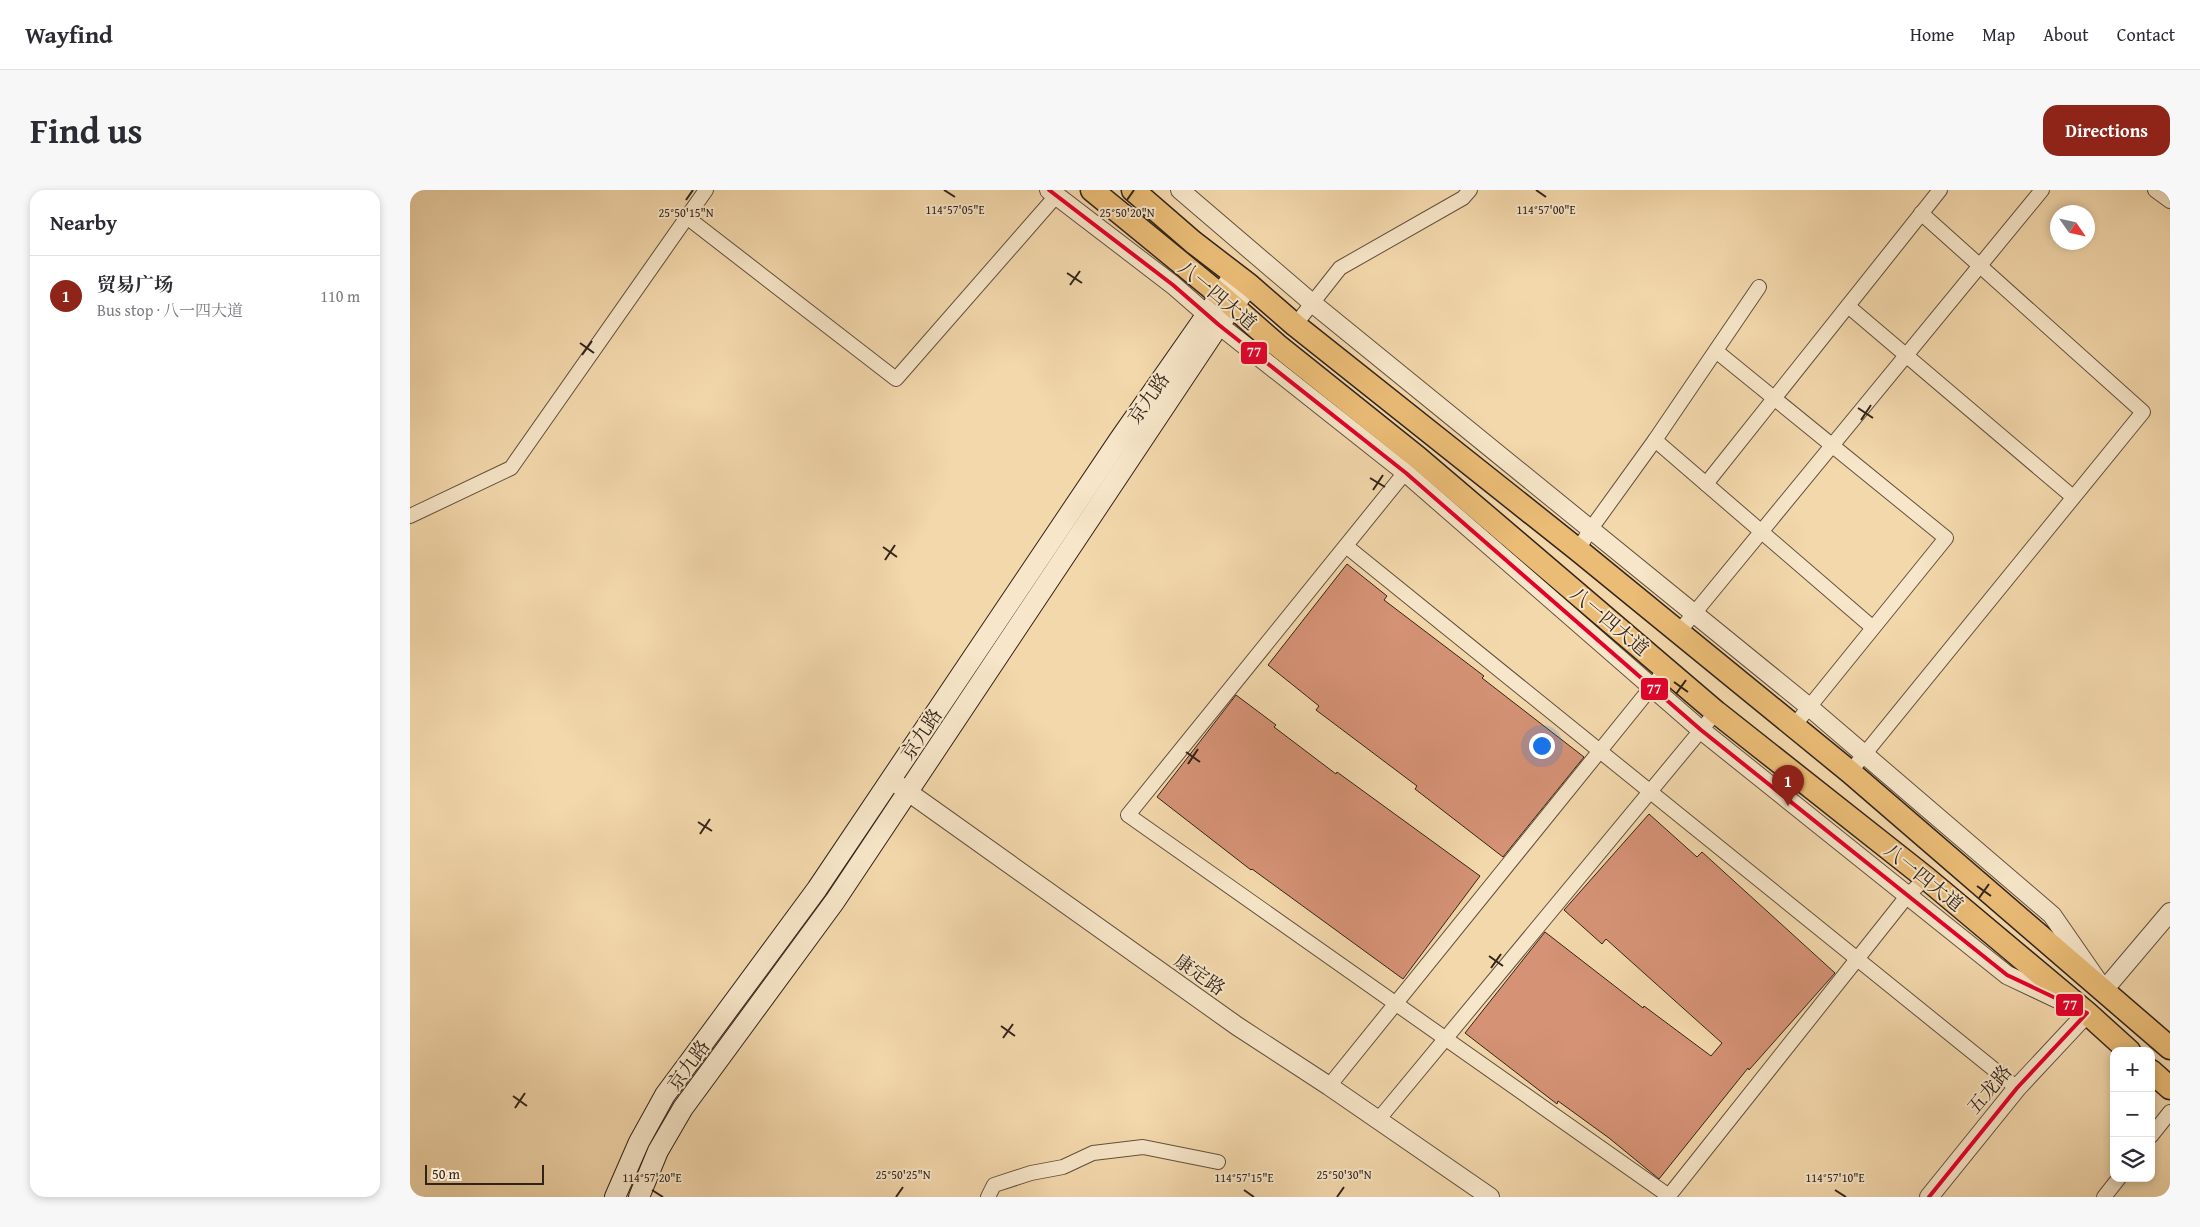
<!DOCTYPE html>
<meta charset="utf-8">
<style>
:root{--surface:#fff;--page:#f7f7f7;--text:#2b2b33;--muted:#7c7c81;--line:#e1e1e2;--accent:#8f2418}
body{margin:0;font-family:"Gentium Book Plus","Noto Serif SC",serif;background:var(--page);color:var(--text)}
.controls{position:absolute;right:15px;bottom:15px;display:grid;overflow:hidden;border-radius:10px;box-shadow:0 2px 8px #0003}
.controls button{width:45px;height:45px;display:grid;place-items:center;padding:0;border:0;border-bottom:1px solid var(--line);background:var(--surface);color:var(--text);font:25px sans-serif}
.compass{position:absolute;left:1640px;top:15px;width:45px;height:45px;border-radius:50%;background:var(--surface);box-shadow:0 2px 8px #0003;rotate:124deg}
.scale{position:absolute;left:15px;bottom:12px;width:119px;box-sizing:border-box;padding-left:5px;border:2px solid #322319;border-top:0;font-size:14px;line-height:18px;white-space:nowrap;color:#322319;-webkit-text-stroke:4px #f7e6c9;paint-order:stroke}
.you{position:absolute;left:1131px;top:555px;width:18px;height:18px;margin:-12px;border:4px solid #fff;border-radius:50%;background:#1a73e8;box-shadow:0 0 0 8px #1a73e833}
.badge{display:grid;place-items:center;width:32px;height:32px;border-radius:50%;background:var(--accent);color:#fff;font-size:16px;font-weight:700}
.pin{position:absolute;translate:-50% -41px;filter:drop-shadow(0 1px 2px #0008)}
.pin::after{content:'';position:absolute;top:26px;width:18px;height:15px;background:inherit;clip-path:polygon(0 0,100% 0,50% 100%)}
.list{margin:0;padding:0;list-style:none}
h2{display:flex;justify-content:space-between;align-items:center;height:65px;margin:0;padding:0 20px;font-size:21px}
h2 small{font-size:16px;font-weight:400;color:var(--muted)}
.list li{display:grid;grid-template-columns:32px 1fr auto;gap:15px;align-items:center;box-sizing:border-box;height:80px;padding:0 20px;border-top:1px solid var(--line)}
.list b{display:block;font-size:19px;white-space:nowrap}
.list p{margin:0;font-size:16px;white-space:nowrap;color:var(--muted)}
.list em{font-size:16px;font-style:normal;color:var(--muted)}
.icon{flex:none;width:28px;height:28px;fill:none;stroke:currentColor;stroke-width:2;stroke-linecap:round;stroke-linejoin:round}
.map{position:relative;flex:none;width:1760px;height:1007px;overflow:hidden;border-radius:15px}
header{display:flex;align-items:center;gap:30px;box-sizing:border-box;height:70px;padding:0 25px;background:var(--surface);border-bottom:1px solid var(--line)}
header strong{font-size:24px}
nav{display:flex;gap:28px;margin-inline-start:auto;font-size:18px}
.intro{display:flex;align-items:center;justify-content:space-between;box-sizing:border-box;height:120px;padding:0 30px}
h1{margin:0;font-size:35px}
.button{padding:12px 22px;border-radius:15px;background:var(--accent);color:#fff;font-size:18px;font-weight:700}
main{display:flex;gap:30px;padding:0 30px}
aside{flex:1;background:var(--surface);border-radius:15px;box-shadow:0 2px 8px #0003}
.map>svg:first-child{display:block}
.building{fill:#d59275;stroke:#322319}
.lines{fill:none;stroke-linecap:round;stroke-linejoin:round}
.minor-casing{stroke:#62503e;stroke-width:16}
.tertiary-casing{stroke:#62503e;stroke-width:20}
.secondary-casing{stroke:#322319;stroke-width:22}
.primary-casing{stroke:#322319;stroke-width:25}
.minor{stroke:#f7e6c9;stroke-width:14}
.tertiary{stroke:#f7e6c9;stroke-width:18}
.secondary{stroke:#f7e6c9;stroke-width:20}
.primary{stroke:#eabc76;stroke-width:22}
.bus-1-casing{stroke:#f7e6c9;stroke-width:8}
.bus-1{stroke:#e4002b;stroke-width:4}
.ticks{fill:none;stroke:#322319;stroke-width:2}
.labels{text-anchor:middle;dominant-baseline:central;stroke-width:4;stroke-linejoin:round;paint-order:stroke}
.street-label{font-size:19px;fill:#322319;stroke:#f7e6c9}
.ticks-label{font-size:12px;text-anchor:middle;fill:#322319;stroke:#f7e6c9;stroke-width:4;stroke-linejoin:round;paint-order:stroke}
.line-badge{stroke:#f7e6c9;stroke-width:2}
.badge-label{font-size:14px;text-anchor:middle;font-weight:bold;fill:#fff}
</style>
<header>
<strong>Wayfind</strong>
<nav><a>Home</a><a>Map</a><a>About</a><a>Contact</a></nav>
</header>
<div class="intro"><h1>Find us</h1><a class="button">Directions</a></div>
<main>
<aside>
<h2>Nearby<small></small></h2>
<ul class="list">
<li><span class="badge">1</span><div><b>贸易广场</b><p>Bus stop · 八一四大道</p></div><em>110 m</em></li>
</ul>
</aside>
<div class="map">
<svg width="1760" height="1007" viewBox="0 0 1760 1007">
<rect width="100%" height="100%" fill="#f3d8ac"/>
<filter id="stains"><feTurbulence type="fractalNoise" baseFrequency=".004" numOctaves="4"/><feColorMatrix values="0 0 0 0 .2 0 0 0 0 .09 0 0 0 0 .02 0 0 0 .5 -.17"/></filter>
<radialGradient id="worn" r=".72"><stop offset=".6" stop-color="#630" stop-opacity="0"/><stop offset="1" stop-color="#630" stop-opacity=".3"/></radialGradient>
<g class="building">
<path d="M937,374L977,406L974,410L1074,486L1072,488L1174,567L1093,667L1005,599L1007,596L906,520L909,516L858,475Z"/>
<path d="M826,505L866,535L864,537L926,584L927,582L1070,686L993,789L842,679L841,680L747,607Z"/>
<path d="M1239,624L1287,667L1292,662L1425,783L1339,880L1338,878L1249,989L1199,948L1148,911L1147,914L1055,843L1135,742L1233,818L1234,816L1301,866L1312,853L1196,749L1192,754L1154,720Z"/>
</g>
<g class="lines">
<defs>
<g id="minor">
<path d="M1745,0L1760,11"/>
<path d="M278,28L486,189L646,6"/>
<path d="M1438,116L1663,307"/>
<path d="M885,135L930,78L1053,8L1060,0"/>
<path d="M1306,161L1536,348L1383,537"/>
<path d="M1245,250L1462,437"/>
<path d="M1001,275L718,625L1259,1006"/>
<path d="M1296,294L1530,0"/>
<path d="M0,326L101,278L296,0"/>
<path d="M936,356L1607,898"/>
<path d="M1168,360L1180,340L1245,250L1349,97"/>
<path d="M1268,443L1632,0"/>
<path d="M1440,582L1733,222L1511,23"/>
<path d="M919,896L1256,479"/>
<path d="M968,930L1306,522"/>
<path d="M1741,946L1760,922"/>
<path d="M578,1007L584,995L621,983L653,977L683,963L733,957L808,972"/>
<path d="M1258,1007L1498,705L1516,688"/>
<path d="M1694,1007L1709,988"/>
</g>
<g id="tertiary">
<path d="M639,0L763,95L809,135L996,283L1291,540L1597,785L1677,823L1607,898L1519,1007"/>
<path d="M770,0L901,112L1398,516L1642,725L1694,800L1760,722"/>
<path d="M487,594L827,836L919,896L1080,1007"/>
</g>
<g id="secondary">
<path d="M205,1007L229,952L255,905L407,699L709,250L825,84"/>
<path d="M229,1007L248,961L273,918L425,711L809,135L839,95"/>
</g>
<g id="primary">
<path d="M682,0L809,104L867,155L1007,267L1306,522L1516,688L1677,823L1719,861"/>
<path d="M723,0L783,52L839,95L885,135L1168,360L1440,582L1760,858"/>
<path d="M1741,881L1760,898"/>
</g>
</defs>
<use href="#minor" class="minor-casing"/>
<use href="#tertiary" class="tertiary-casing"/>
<use href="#secondary" class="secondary-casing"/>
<use href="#primary" class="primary-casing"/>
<use href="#minor" class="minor"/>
<use href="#tertiary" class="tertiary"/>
<use href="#secondary" class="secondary"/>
<use href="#primary" class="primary"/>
<defs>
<path id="bus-1" d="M639,0L763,95L809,135L996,283L1291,540L1597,785L1677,823L1607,898L1519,1007"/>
</defs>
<use href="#bus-1" class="bus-1-casing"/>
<use href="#bus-1" class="bus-1"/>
</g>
<path class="ticks" d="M534,0L545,7M1126,0L1136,7M276,10L283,0M717,10L724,0M657,83L672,93M660,95L670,81M170,153L184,163M172,165L182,151M1448,218L1463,228M1451,230L1461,215M960,288L975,297M963,300L973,285M473,357L487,367M475,370L485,355M1264,492L1278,502M1266,504L1276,490M776,562L790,572M778,574L788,559M288,632L302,641M290,644L300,629M1567,696L1581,706M1569,708L1579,694M1079,766L1093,776M1081,778L1091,764M591,836L605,846M593,848L603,834M103,906L117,916M105,918L115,903M242,1000L253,1007M834,1000L844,1007M1425,1000L1436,1007M486,1007L493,997M927,1007L934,997"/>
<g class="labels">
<g class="street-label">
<text transform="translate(808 105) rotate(40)">八一四大道</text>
<text transform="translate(738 208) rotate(-55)">京九路</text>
<text transform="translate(1200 431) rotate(40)">八一四大道</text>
<text transform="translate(511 544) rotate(-56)">京九路</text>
<text transform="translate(1514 687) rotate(39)">八一四大道</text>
<text transform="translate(790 784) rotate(35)">康定路</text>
<text transform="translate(278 875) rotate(-54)">京九路</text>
<text transform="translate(1579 899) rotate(-50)">五龙路</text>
</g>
</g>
<g class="ticks-label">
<text x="545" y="24">114°57'05"E</text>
<text x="1136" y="24">114°57'00"E</text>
<text x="276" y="27">25°50'15"N</text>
<text x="717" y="27">25°50'20"N</text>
<text x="493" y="989">25°50'25"N</text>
<text x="934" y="989">25°50'30"N</text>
<text x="242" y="992">114°57'20"E</text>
<text x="834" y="992">114°57'15"E</text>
<text x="1425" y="992">114°57'10"E</text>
</g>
<g class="line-badge">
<rect x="830" y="151" width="28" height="24" rx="5" fill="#e4002b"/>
<rect x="1230" y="487" width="29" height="24" rx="5" fill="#e4002b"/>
<rect x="1645" y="803" width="29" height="24" rx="5" fill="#e4002b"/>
</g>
<g class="badge-label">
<text x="844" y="167">77</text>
<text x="1244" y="504">77</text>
<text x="1660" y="820">77</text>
</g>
<rect width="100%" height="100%" filter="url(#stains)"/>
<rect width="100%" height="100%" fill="url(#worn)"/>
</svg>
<div class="controls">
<button>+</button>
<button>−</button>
<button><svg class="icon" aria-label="layers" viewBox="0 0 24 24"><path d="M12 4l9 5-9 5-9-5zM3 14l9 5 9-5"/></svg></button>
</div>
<svg class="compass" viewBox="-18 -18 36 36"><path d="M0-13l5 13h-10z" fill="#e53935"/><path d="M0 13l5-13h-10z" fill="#7c7c81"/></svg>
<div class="scale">50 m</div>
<div class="you"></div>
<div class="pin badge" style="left:1378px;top:616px">1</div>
</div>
</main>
